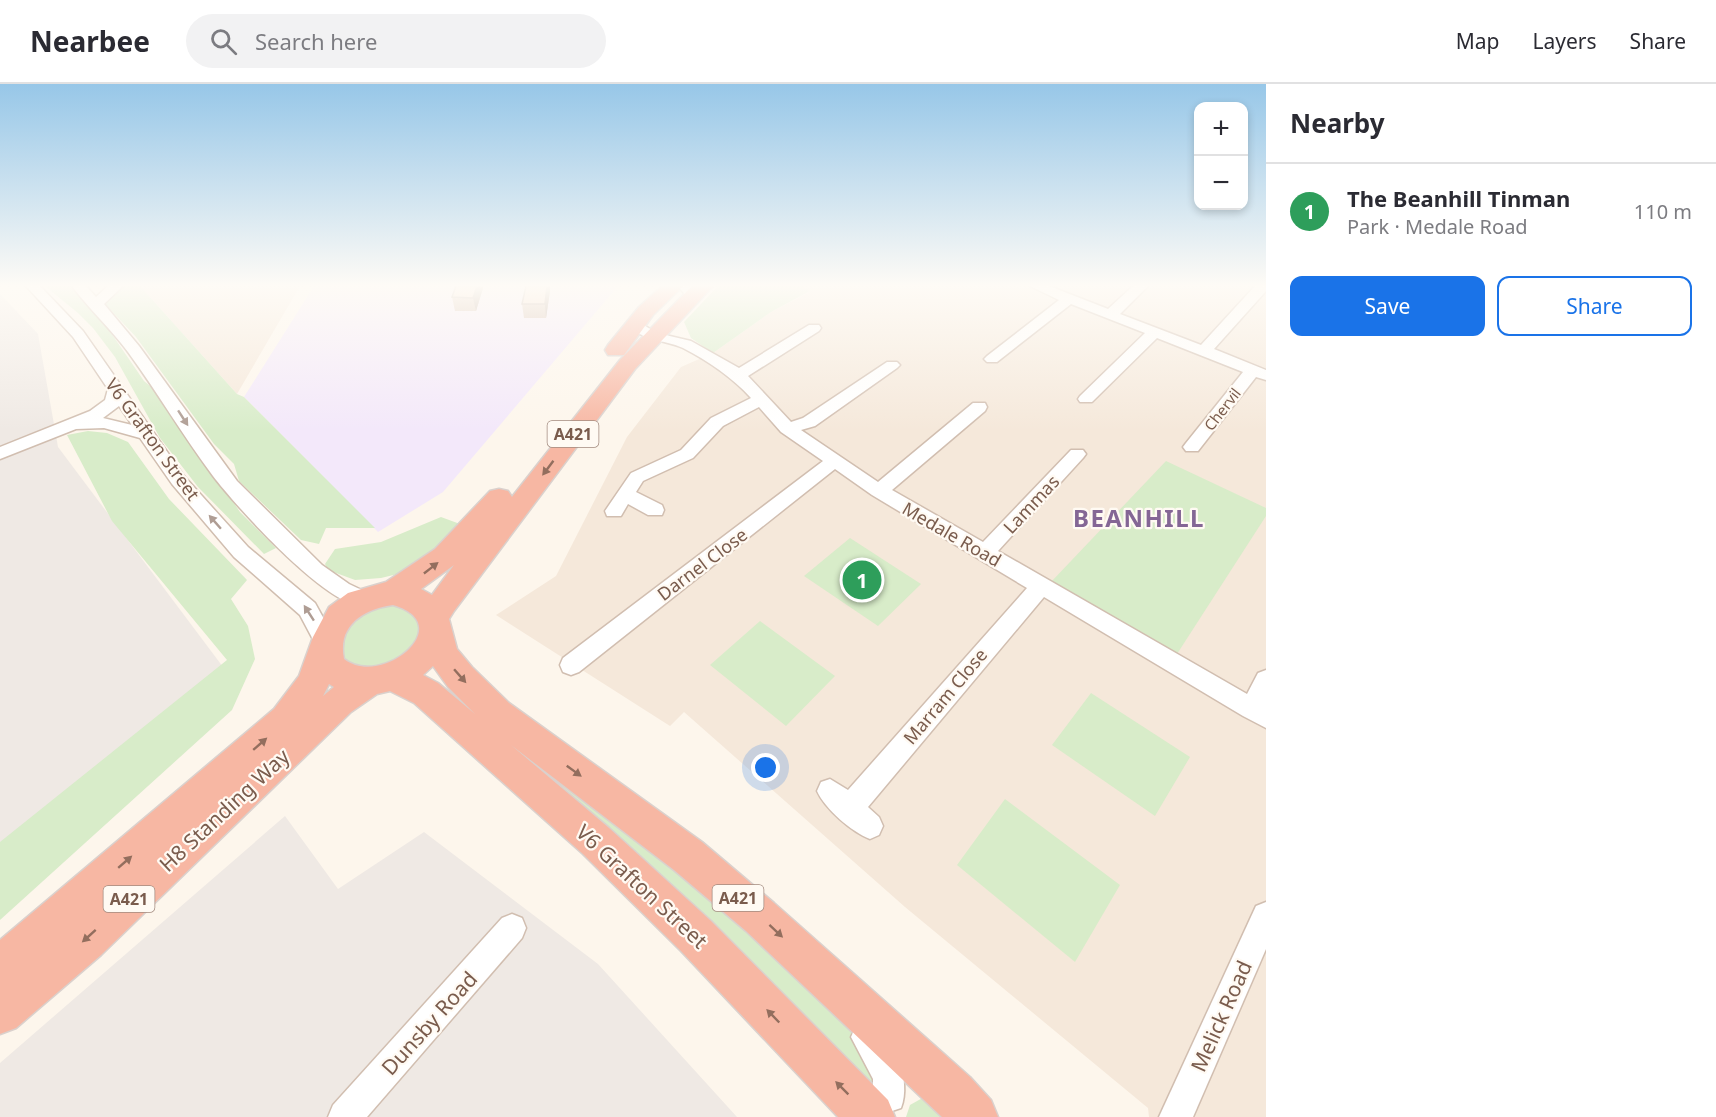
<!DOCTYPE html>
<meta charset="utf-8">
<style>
:root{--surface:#fff;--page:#f2f2f3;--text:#2b2b33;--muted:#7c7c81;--line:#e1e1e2;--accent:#1a73e8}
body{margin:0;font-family:"Noto Sans",sans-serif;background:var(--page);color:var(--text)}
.controls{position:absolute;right:18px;top:18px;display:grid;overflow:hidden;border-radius:12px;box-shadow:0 3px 9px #0003}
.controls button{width:54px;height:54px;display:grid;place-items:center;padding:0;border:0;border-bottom:2px solid var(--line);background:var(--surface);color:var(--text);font:30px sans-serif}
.you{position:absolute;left:766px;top:684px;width:21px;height:21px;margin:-15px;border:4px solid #fff;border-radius:50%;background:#1a73e8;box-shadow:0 0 0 9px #1a73e833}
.badge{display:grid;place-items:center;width:39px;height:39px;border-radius:50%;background:var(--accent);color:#fff;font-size:20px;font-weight:700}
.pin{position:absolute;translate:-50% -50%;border:3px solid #fff;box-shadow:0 2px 6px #0006}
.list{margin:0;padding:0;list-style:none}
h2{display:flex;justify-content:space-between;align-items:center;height:78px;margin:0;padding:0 24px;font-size:26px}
h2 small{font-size:20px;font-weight:400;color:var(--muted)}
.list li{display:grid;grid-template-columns:39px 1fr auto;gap:18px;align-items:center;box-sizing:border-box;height:96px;padding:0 24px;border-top:2px solid var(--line)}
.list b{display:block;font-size:22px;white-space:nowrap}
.list p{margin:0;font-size:20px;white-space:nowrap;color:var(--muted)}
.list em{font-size:20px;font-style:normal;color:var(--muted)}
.actions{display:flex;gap:12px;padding:18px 24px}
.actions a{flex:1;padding:14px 0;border:2px solid var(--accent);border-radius:12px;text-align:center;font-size:21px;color:var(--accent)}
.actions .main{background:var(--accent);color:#fff}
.icon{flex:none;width:33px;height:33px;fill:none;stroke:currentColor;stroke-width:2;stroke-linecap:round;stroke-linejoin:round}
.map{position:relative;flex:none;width:1266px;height:1033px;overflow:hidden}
header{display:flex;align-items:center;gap:36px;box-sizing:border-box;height:84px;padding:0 30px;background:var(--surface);border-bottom:2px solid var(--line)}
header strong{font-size:28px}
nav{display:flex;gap:33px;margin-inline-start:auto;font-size:21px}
.search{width:420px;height:54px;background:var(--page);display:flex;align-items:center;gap:15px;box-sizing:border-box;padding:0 21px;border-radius:33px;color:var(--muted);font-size:22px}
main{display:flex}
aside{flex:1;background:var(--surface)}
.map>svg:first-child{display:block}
.residential{fill:#f5e8da}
.industrial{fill:#efe9e4}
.education{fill:#f3e8fa}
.green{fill:#d8ecc9}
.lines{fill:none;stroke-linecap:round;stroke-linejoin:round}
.minor-casing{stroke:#d1beb0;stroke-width:3}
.highway-casing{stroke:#dad1cd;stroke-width:3}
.minor{fill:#fff;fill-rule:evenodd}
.highway{fill:#f7b7a3;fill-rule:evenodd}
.wall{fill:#d1b7a8}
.shaded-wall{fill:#aa9588}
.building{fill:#f3d5c3;stroke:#aa9588;stroke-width:1.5}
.oneway{fill:#af9d94}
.oneway2{fill:#936e5e}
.labels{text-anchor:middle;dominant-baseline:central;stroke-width:4.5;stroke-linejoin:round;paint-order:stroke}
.far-street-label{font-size:15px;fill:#7a5c4d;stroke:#fffaf3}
.shield{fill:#fffaf3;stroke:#a28b7f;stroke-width:1.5}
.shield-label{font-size:16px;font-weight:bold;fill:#7a5c4d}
.street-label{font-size:18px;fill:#7a5c4d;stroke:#fffaf3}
.near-street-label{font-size:21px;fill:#7a5c4d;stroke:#fffaf3}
.district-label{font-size:24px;font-weight:bold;letter-spacing:1.5px;fill:#846695;stroke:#fffaf3}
</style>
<header>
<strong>Nearbee</strong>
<div class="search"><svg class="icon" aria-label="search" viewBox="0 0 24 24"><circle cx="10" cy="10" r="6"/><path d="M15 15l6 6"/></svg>Search here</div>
<nav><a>Map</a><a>Layers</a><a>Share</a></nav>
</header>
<main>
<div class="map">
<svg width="1266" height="1033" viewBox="0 0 1266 1033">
<rect width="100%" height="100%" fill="#fdf6ec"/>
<g class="residential">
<path d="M140,202H300L237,310Z"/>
<path d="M800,202H1266V1033H1149L1148,1024L905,823L684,628L670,642L496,531L556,492L627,353L681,283L713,269L771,228L810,208Z"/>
</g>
<g class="industrial">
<path d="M0,210L38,250L58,363L223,583L0,761Z"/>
<path d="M285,732L338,805L424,748L598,880L737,1033H0V979Z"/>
</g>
<path class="education" d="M314,202H618L443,408L378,448L244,313Z"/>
<g class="green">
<path d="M45,202H71L98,230L144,297L160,310L240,428L276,464L264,470L198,403L160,354L115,273L93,244L78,229Z"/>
<path d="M126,202H140L237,310L244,313L375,444H326L319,460L301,456L239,397L234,380L214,360L136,253L106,221C108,210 116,207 126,202Z"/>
<path d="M718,202H800L810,207L771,228L713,269L691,254L684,238Z"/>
<path d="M88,347L107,349L128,358L169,415L247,496L231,515L248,542L255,575L232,626L0,836V758L227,576L112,437L67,351Z"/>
<path d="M1166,377L1266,424V432L1177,570L1052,497Z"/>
<path d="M441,433L460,440L442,467L410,487L381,494L355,496L328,486L325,480L335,465L381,458Z"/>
<path d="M850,454L921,500L878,542L804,492Z"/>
<path d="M381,516L417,524L422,555L390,582L361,584L349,579L341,570L339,548Z"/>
<path d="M760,537L835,592L786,642L710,581Z"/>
<path d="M1091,609L1190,673L1155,732L1052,661Z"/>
<path d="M528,659L620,728L863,949L875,993L868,1004L708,838L599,735L518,667Z"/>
<path d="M1005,715L1120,801L1075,878L957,781Z"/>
<path d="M926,1012L959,1033H906L910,1021Z"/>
</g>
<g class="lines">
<defs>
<g id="minor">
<path d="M26,202H40L83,247L184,392L248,463L315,519L336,557L333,563L325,566L317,563L300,531L234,473L172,400L140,354L104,344L76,345L0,375V363L90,327L105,316L108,305L73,253ZM119,322L132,341L103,334Z"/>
<path d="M72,202H86L96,213L108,202H123L104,220L139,262L237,397L322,481L349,500L370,510L373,516L370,522C335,533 235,421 213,392C183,352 158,309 128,268C111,245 89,225 72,202Z"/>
<path d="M678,202H692L700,211L698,214H688Z"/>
<path d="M1030,202H1049L1108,225L1133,202H1148L1120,230L1201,261L1255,202H1266V207L1214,265L1266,286V296L1256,293L1198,367H1186L1183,363L1186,359L1243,288L1157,254L1092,318H1080L1078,315L1080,312L1145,249L1071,220L997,278H987L984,275L987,272L1059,216Z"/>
<path d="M635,236L657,249L691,257L739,284L809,241H819L821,244L819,247L748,292L791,338L803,334L887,278H897L900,281L897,284L815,342L801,346L878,398L973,319H985L987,323L985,327L892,406L983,458L1071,366H1083L1086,370L1083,374L998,467L1247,610L1258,589L1266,586V644L1243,632L1044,513L868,723L879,733L883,742L879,751L870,755C852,748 825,725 817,707L821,698L830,695L848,706L1027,504L872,411L835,385L579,588L571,591L563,588L560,581L563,574L823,377L781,348L759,323L723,342L693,374L643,397L636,408L662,421L664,426L662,431H648L628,420L621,432H607L605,427L631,389L681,366L711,334L751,314C732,293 708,277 683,264C663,255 643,258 628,240Z"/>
<path d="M1266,818V865L1193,1033H1159L1256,822Z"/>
<path d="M512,830L522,834L526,844L522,854L367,1033H328L333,1021L502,834Z"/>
<path d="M867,937C894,948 912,997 901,1024L889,1028L877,1024L873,1012V995L851,953L856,942Z"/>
</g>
<g id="highway">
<path d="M662,202H683L653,231L624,271H608L605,266L608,261L639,223Z"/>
<path d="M692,202H713L635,285L454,527L449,535L457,565L472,583L509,619L702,758L774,819L970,993L991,1016L998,1033H942L746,847L674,786L511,661L609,744L711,837L888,1016L895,1033H838L681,867L583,770L414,619L390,607L377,610L351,628L101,871L16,944L0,950V856L274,625L299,592L313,553L329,523L348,509L386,498L435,465L490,407L499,405L508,407L512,413L620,276ZM454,481L432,511L421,505ZM393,521C460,540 382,605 344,575C337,541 364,525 393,521ZM433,582L448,603L475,630L438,599L423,591ZM329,600L334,603L323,612Z"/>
</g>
</defs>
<use href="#minor" class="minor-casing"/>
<use href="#highway" class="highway-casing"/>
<use href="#minor" class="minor"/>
<use href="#highway" class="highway"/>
</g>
<g class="wall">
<path d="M483,204L476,227H455L452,213Z"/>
<path d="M550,207L546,234H524L522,220Z"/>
</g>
<g class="shaded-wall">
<path d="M477,202H483V204L476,227L473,214Z"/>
<path d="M547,202H550V207L546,234L545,220Z"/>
</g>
<g class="building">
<path d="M456,202H477L473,214L452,213Z"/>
<path d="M526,202H547L545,220H522Z"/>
</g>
<defs><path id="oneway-solid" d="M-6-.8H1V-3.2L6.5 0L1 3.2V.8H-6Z" transform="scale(1.5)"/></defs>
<g class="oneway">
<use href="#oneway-solid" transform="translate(183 334) rotate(57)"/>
<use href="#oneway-solid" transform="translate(215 438) rotate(-131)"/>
<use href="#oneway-solid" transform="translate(309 529) rotate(-123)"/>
</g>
<g class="oneway2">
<use href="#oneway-solid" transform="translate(548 384) rotate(127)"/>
<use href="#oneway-solid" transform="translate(431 484) rotate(-38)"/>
<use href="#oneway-solid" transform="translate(460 592) rotate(49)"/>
<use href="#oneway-solid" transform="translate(260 660) rotate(-41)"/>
<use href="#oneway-solid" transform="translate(574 687) rotate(36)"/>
<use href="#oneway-solid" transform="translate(125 778) rotate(-41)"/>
<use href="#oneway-solid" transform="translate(776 847) rotate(43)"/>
<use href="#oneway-solid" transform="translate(89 852) rotate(138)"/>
<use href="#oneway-solid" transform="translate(773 932) rotate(-134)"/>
<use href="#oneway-solid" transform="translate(842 1004) rotate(-135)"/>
</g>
<linearGradient id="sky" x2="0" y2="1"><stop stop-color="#97c7e8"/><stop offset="0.58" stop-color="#fefbf6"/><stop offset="1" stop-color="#fefbf6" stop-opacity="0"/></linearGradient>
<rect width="1266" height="347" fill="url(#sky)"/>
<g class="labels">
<g class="far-street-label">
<text transform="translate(1222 325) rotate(-52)">Chervil</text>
</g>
<g class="shield">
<rect x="547.5" y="337" width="51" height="26" rx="4.5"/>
<rect x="712.5" y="801" width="51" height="26" rx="4.5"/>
<rect x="103.5" y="802" width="51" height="26" rx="4.5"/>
</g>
<g class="shield-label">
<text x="573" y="350">A421</text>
<text x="738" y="814">A421</text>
<text x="129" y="815">A421</text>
</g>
<g class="street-label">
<text transform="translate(153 355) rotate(54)">V6 Grafton Street</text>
<text transform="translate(1031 420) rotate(-47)">Lammas</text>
<text transform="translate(952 450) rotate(30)">Medale Road</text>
<text transform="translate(702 480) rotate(-37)">Darnel Close</text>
<text transform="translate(945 612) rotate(-50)">Marram Close</text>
</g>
<g class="near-street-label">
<text transform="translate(224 726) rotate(-43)">H8 Standing Way</text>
<text transform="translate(642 802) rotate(43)">V6 Grafton Street</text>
<text transform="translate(1221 932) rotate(-66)">Melick Road</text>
<text transform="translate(429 939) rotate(-48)">Dunsby Road</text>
</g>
<g class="district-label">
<text x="1139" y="433">BEANHILL</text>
</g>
</g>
</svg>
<div class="controls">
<button>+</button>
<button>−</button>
</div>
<div class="you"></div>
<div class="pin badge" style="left:862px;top:496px;background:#2e9e5b">1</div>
</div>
<aside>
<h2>Nearby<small></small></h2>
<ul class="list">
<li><span class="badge" style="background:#2e9e5b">1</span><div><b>The Beanhill Tinman</b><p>Park · Medale Road</p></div><em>110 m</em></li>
</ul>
<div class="actions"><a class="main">Save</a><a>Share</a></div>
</aside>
</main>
